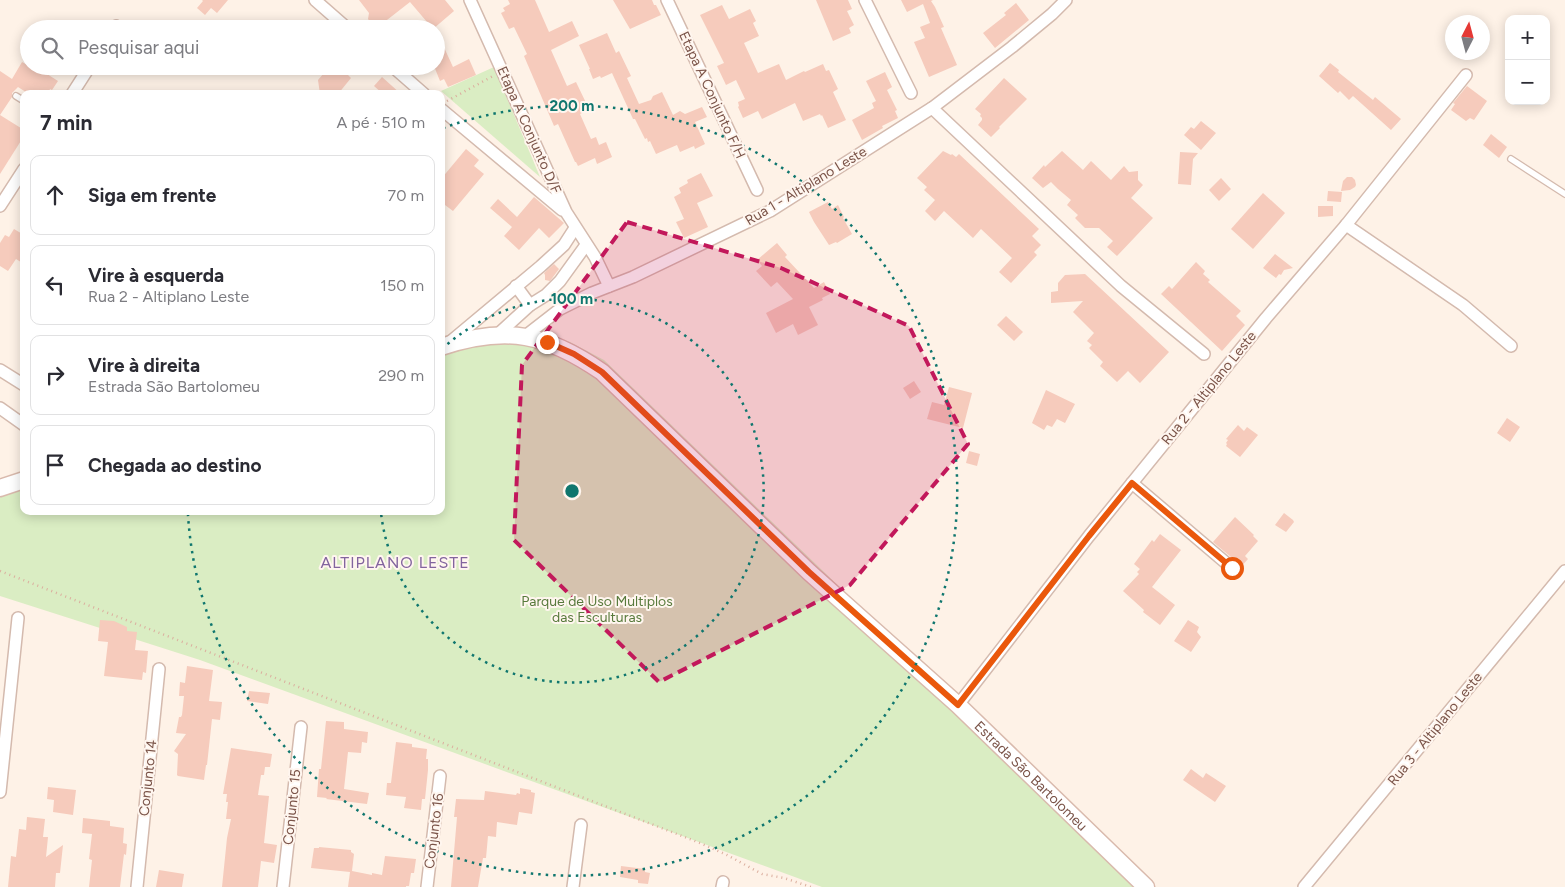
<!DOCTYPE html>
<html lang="pt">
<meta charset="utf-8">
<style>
:root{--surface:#fff;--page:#f7f7f7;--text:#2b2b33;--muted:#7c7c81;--line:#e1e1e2}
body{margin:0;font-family:Figtree,sans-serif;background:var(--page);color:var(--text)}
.controls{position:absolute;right:15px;top:15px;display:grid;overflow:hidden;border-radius:10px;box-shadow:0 2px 12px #0003}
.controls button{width:45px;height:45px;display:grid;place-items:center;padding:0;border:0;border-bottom:1px solid var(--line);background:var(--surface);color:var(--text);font:25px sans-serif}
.compass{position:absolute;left:1445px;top:15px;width:45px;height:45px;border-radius:50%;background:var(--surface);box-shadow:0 2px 12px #0003;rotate:6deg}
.stop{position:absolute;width:15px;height:15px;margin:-11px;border:4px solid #ea580c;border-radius:50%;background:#fff}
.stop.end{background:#ea580c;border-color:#fff;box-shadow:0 1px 5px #0008}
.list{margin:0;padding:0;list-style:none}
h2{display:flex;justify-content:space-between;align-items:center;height:65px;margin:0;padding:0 20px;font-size:21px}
h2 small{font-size:16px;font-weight:400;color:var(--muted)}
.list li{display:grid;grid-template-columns:32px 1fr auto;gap:15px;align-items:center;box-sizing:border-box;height:80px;margin:0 10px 10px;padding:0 10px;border:1px solid var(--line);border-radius:10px}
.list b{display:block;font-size:19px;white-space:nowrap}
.list p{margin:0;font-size:16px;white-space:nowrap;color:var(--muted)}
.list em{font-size:16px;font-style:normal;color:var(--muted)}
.icon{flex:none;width:28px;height:28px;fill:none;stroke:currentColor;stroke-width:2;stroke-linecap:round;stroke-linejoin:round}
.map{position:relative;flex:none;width:1565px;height:887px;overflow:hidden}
.search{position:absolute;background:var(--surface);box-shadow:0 2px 12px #0003;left:20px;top:20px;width:425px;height:55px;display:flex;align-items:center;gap:12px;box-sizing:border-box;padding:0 18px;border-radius:28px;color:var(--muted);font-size:19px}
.panel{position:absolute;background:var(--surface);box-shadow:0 2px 12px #0003;left:20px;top:90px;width:425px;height:425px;border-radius:10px}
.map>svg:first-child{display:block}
.green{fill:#daedc3}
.building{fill:#f6cbbc}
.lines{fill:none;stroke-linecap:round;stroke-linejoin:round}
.lane-casing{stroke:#d4baae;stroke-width:8}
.street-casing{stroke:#d4baae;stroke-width:14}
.secondary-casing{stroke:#d9baad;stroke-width:19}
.path{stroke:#dbae9e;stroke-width:2.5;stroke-dasharray:1 4;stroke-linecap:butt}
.lane{stroke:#fff;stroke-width:5.5}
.street{stroke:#fff;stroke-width:11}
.secondary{stroke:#fff;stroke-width:16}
.route{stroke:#ea580c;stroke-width:6}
.marked{fill:#c2185b;fill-opacity:0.2;stroke:#c2185b;stroke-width:4;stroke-dasharray:10 6;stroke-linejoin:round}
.ring{fill:none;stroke:#0f766e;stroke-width:2.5;stroke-dasharray:2.5 5}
.labels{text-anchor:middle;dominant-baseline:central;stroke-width:4;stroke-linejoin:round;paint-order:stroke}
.street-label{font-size:14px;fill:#7a5348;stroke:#fff6ef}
.park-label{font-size:14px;fill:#587a3c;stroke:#fff6ef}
.quarter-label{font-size:16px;letter-spacing:1px;fill:#82649e;stroke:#fff6ef}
.centre{fill:#0f766e;stroke:#fff6ef;stroke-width:2.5}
.ring-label{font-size:15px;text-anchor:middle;font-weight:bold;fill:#0f766e;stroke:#fff6ef;stroke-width:4;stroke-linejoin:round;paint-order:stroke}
</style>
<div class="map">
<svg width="1565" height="887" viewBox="0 0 1565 887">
<rect width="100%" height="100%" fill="#fef2e7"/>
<g class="green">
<path d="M494,67L540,177L441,91Z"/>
<path d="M547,335L570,342L604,360L958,701L1144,887H822L200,660L0,596V486L24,478V511H441V347Z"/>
</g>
<g class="building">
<path d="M202,0H228L217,13L211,8L205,15L197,8L203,1Z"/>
<path d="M359,0H445L454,11L433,29L410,2L378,27L375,23H371L368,19L369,13Z"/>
<path d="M508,0H535L549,32L572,21L579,36L551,50L567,86L576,82L589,109L580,114L591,139L596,137L599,145L606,142L612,157L597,164L595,158L578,166L576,162H575L558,124L554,126L524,56L527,54L514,27L509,29L501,13L505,11L503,8L510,4Z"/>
<path d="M613,0H652L654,5H656L661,15L630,29Z"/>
<path d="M816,0H848L852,9L847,11L854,25L849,28L851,33L833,41Z"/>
<path d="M901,0H933L931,1L935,7L944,27L941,28L957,65L929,77L914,42L925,38L920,27L930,23L923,4L907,12Z"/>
<path d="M1016,3L1029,20L995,48L983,33L1006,15L1004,13Z"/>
<path d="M722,5L729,19L750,9L756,21L753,23L759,36L744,43L758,73L779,64L786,80L804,71L805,72L823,64L826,71L829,70L838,89L833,92L846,120L828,128L822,115L821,116L820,114L803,121L795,103L762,119L758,111L743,118L738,107L739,106L738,102L745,99L736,80L726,85L717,66L724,63L700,15Z"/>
<path d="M436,30L453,67L469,59L476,75L448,87L444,79L440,81L434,66H436Z"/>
<path d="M607,33L616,53L619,51L631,76L627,78L639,104L651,100L653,96L662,92L673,115L680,111L685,114L702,107L707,117L695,122L705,144L695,149L694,146L680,152L677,145L656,154L650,141L648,142L647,138L645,139L635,119H633L612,73L601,78L600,76L593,79L589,69H590L579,45Z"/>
<path d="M22,62L46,75L47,74L58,81L52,90L50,89L48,94H29L18,87L12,93V97L0,115V71L12,79Z"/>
<path d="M1330,63L1339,70L1338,72L1373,100L1375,97L1401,119L1391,130L1353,96L1349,100L1340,91L1338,93L1319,76Z"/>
<path d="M330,66H354L348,75L351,78L338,94H320L318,80Z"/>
<path d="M885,72L892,87L887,90L897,110L895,111L898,118L882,126L883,128L862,140L852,120L874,108L872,103L876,101L866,81Z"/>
<path d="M382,77L401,94H383L374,86Z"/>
<path d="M1004,78L1027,99L999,127L1000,128L991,137L978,125L982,120V118L980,116L981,114L975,109Z"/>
<path d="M1467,86L1487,101L1474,120L1470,118L1466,121L1451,110L1455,104L1453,103Z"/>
<path d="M0,115L24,130V136L0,174Z"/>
<path d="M1201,121L1216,133L1201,150L1184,135L1191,127L1194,129Z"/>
<path d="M1491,134L1507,147L1499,158L1483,145Z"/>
<path d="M466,149L479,160L474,166L484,174L453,211L441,202V179Z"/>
<path d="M943,151L951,155L952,154L956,157L959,154L1039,229L1032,236L1041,245L1034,252L1037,255L1011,283L999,272L1012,258L981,229L973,238L944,211L935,221L925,211L935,200L924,190L927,187L917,178Z"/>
<path d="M1062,151L1083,170L1091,161L1111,180L1124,166L1129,172L1138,171V180L1143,185L1131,198L1153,218L1117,256L1107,247L1113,241L1099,228H1085L1075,218L1078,215L1067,205L1071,200L1058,189L1051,182L1043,188L1032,178L1044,165L1045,167Z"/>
<path d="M1180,152L1198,153L1193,159L1191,185L1178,184Z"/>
<path d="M701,173L713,196L697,203L708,227L684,238L676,222L684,219L674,197L681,193L679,188L688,183L687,180Z"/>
<path d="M1347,177H1352L1355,180L1356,185L1355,187L1350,190L1341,191L1343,181Z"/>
<path d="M1221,178L1231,189L1219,201L1209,190Z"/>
<path d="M1328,191L1342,192L1341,202L1327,201Z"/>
<path d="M1263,193L1285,213L1253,249L1231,229Z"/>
<path d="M534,197L564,223L549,238L539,228L519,250L504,236L512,227L490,208L498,199L517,217Z"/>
<path d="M828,202L832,209L838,205L844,217L843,218L852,234L837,243L836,242L829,245L814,222L809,212Z"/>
<path d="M1318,206H1333V216L1318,217Z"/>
<path d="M14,229L24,235V264L16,259L8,271L0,266V243L5,235L9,237Z"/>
<path d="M777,243L787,255L785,257L814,288L824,282L830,294L822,298L823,300L809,307L818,325L798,335L793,324L776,333L766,313L793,299L777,282L771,287L756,271L762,266L757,260Z"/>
<path d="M1275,254L1293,268L1284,270L1281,275L1279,274L1276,278L1263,268Z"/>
<path d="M1196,262L1205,271L1203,274L1210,280L1208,282L1241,311L1236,316L1245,325L1222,351L1161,294L1169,286L1172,289Z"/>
<path d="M554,264L559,269L550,281L545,280V275L544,273Z"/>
<path d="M1085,274L1169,352L1140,383L1128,371L1117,382L1100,366L1103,362L1089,348L1092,345L1087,341L1094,333L1073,312L1083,301L1051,303V292L1058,291V283L1065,275Z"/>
<path d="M1006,316L1023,332L1014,341L997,325Z"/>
<path d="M914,381L921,392L910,399L903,388Z"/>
<path d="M949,387L972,393L963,428L927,419L932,402L944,405Z"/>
<path d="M1046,390L1075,404L1065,423L1057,419L1052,427L1047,425L1044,430L1032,423Z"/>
<path d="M1507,418L1520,427L1510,442L1497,433Z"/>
<path d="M1238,425L1244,431L1247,427L1258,435L1240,457L1226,446L1227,444L1226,443L1228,440L1226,439Z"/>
<path d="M969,451L980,454L977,466L966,463Z"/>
<path d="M1284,513L1293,520L1294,522L1286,532L1275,525Z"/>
<path d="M1235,517L1254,535L1253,536L1258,541L1245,556L1248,559L1239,569L1237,562L1213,542Z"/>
<path d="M1160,534L1181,550L1152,587L1175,605L1160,625L1143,612L1144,610L1123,591L1139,574L1137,572L1140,569L1134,564L1152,540L1154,542Z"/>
<path d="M100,620L114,621L127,627V631L137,632L135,650L148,651L146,673L143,672L142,680L104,676L108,642L98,641Z"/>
<path d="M1188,620L1199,627L1197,632L1201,637L1191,652L1174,641Z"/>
<path d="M187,666L213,670L209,701L222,702L220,720L212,719L207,765H206L204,780L178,776L177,775L178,754L174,751L186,734L176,733L179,717H181L182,715L184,696H179L180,682L185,683Z"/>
<path d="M249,691L270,693L268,704L247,701Z"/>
<path d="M326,721L344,722V729L368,732L367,743L362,742L361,753L348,752L344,789L369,793L367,804L326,799L327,798L317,797L319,769H321Z"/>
<path d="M396,742L412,744V747L427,749L426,759H428V770L425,799H422L421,810L404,808L406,797L386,795L387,783H391Z"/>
<path d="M231,748L272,754L270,767H265L264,775H261L258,795L269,796L264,843L277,845L274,863L261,861L258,887H222L227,838L231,819H226L228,802H226L227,794H223Z"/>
<path d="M1191,769L1203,778L1206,773L1226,786L1215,802L1183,780Z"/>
<path d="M48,787L76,790L73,815L53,812L54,800L47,799Z"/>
<path d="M520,788L531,790V792L535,793L532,814L519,812L517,825L497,822L496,837L488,836L486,858H483L478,887H451L457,817H454L456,799L484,800L485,791L516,795L517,793L520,794Z"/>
<path d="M27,817L45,819L43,837H48L46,857L63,845L60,873H56L55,887H8L11,856L16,857L19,829L26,830Z"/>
<path d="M83,818L110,821V826L124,828L123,843L127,844L126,855L124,854L120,887H89L92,860L89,859L92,834L82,833Z"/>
<path d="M319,847L351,850V852L354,854L352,871L372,875V873L382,875L385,856L416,859L414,873H411L409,886H406V887H348L350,872L311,868L314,848H319Z"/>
<path d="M621,866L645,869V872L650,873L648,884L638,883V880L620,877Z"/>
<path d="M159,870L184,874L182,887H156Z"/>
</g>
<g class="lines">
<defs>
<g id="lane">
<path d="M16,96L24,101"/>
<path d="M1511,159L1565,194"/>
</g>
<g id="street">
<path d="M315,0L348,29"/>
<path d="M470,0L566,212L595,257L609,286"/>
<path d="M667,0L757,190"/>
<path d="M865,0L911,93"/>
<path d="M114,29L116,26"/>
<path d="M392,66L424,94"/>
<path d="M72,94L90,66"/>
<path d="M932,108L1121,286L1204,354"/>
<path d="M441,109L562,210"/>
<path d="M0,206L24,169"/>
<path d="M1346,225L1463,305L1511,346"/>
<path d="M516,286L530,305"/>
<path d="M496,336L530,305L546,295L560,281L586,245"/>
<path d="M524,337L560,309L592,293L633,277L770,211L932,108L1012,47L1052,14L1066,0"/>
<path d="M450,342L541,266L564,245L575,228"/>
<path d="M0,370L24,385"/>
<path d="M0,408L24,425"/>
<path d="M1132,483L1232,568"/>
<path d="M958,705L1089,536L1266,318L1346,225L1466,75"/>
<path d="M0,792L18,618"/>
<path d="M137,887L159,669"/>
<path d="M283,887L301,727"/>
<path d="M427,887L440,776"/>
<path d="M573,887L581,825"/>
<path d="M722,887L723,882"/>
<path d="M1304,887L1565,571"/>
</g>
<g id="secondary">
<path id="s1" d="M441,347C507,325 547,334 602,372L809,572L958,705L1146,887"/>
<path d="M0,488L24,480"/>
</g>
</defs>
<use href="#lane" class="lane-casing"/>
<use href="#street" class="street-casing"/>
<use href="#secondary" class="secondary-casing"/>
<g class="path">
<path d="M447,101L493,76"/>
<path d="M0,571L700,843L727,855L762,874L784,878L811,887"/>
</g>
<use href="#lane" class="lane"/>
<use href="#street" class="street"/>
<use href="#secondary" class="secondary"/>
</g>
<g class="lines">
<path class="route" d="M547,342L574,354L602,372L809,572L958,705L1089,536L1132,483L1232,568"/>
</g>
<path class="marked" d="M627,222L781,268L909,326L968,444L850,585L659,682L514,540L522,365Z"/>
<g class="ring">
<path d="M442 349A192 192 0 1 1 381 513"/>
<path d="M443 128A385 385 0 1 1 188 515"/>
</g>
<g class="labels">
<g class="street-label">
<text transform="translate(712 95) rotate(65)">Etapa A Conjunto F/H</text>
<text transform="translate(529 130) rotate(66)">Etapa A Conjunto D/F</text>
<text transform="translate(806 186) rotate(-31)">Rua 1 - Altiplano Leste</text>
<text transform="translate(1209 388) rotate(-51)">Rua 2 - Altiplano Leste</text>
<text transform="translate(1435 729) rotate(-51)">Rua 3 - Altiplano Leste</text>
<text stroke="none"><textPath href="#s1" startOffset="760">Estrada São Bartolomeu</textPath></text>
<text transform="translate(148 778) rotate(-84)">Conjunto 14</text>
<text transform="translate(292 807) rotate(-84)">Conjunto 15</text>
<text transform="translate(434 831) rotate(-83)">Conjunto 16</text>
</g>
<g class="park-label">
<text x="597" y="601">Parque de Uso Multiplos<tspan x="597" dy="16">das Esculturas</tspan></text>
</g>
<g class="quarter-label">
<text x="395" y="562">ALTIPLANO LESTE</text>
</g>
</g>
<circle cx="572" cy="491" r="8" class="centre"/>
<g class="ring-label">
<text x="572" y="111">200 m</text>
<text x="572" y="304">100 m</text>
</g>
</svg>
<div class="controls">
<button>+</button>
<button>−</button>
</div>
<svg class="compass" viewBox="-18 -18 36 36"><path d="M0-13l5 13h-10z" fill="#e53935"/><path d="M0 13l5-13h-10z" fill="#7c7c81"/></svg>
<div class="stop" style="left:1232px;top:568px"></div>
<div class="stop end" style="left:547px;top:342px"></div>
<div class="search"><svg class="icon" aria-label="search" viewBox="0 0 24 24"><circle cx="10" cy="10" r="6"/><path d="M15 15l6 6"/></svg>Pesquisar aqui</div>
<section class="panel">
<h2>7 min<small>A pé · 510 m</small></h2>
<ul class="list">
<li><svg class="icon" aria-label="ahead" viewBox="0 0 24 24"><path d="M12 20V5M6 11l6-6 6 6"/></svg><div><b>Siga em frente</b></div><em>70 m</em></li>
<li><svg class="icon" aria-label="left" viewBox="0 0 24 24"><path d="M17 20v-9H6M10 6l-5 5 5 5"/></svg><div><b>Vire à esquerda</b><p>Rua 2 - Altiplano Leste</p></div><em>150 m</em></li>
<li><svg class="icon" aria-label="right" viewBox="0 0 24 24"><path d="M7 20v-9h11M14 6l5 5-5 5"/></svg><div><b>Vire à direita</b><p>Estrada São Bartolomeu</p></div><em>290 m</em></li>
<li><svg class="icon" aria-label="arrive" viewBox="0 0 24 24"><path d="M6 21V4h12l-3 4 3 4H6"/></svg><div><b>Chegada ao destino</b></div></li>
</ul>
</section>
</div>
